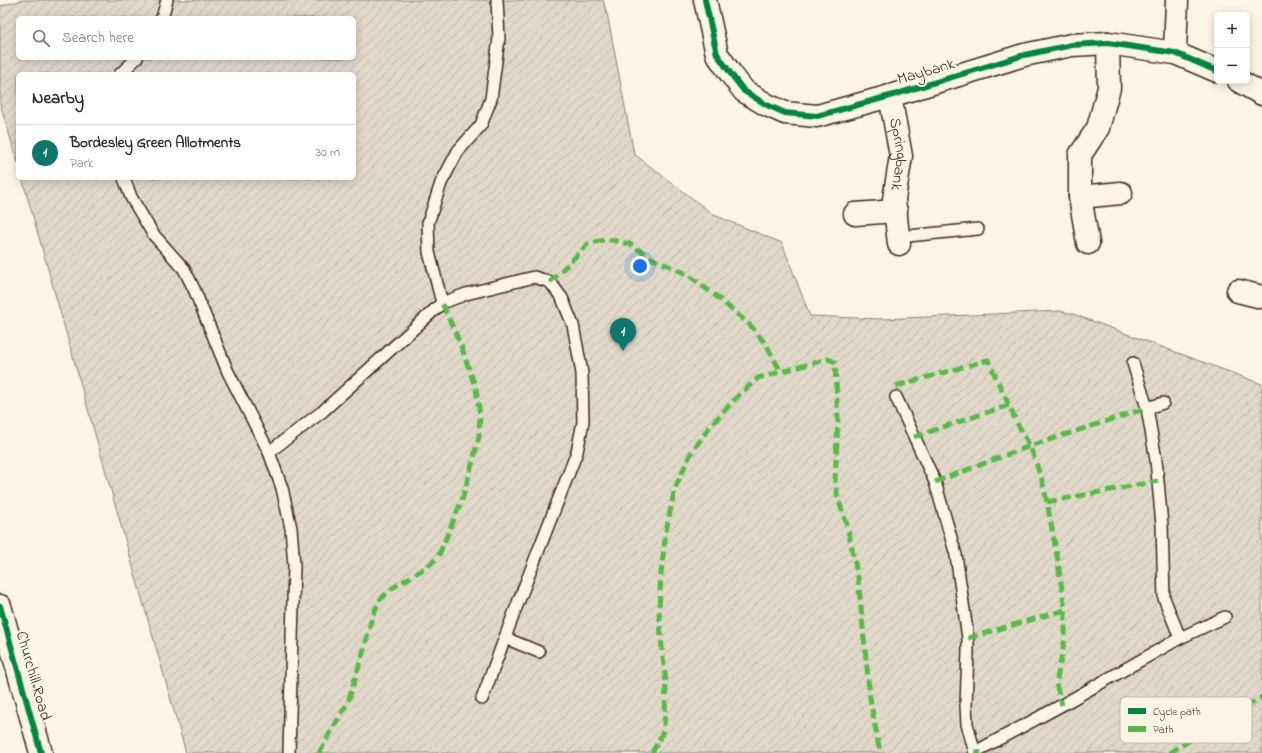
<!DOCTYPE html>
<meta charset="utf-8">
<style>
:root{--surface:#fff;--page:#f7f7f7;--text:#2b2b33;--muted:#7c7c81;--line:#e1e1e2;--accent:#0f766e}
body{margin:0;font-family:"Indie Flower",sans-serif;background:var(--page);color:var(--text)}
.controls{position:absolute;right:12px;top:12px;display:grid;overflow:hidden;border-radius:6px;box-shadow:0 2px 10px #0003}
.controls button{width:36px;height:36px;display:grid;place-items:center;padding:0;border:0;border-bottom:1px solid var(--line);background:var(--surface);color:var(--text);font:20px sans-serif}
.you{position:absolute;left:640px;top:266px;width:14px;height:14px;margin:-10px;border:3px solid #fff;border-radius:50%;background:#1a73e8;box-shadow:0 0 0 6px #1a73e833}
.badge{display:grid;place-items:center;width:26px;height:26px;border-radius:50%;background:var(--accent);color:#fff;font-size:13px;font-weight:700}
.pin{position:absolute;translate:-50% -33px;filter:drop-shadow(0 1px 2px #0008)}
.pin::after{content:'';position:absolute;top:21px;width:14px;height:12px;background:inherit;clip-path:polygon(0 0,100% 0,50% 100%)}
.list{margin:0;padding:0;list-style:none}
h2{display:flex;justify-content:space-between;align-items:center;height:52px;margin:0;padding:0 16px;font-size:17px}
h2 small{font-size:13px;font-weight:400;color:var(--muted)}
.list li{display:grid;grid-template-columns:26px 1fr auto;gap:12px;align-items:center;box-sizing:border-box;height:56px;padding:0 16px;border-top:1px solid var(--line)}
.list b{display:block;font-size:15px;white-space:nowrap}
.list p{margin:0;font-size:13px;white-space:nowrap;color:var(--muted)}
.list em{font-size:13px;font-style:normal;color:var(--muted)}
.icon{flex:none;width:22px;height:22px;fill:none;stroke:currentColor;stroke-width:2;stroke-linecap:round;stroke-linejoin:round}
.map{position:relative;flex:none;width:1262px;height:753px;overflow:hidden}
.search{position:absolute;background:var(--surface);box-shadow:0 2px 10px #0003;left:16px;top:16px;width:340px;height:44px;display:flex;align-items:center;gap:10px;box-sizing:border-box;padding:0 14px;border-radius:6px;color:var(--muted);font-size:15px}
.panel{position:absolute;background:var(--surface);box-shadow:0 2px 10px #0003;left:16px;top:72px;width:340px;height:108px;border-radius:6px}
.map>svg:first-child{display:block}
.garden{fill:url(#garden-furrows);stroke:#8e8173;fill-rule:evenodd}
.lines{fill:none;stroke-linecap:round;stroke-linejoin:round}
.lane-casing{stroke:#3b2a1e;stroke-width:14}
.street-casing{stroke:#3b2a1e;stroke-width:25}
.lane{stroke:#fcf5e5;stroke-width:11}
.street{stroke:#fcf5e5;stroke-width:22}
.quiet{stroke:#58b947;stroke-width:5;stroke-dasharray:10 5;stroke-linecap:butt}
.cycleway-casing{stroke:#fcf5e5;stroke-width:8}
.cycleway{stroke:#00873e;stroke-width:6}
.labels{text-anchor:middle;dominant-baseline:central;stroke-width:4;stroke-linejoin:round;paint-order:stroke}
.street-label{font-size:16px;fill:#3b2a1e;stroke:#fcf5e5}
.key{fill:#fcf5e5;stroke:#c2b8a9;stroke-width:1}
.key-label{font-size:11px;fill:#3b2a1e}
</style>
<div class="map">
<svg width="1262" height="753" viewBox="0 0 1262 753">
<defs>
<pattern id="garden-furrows" width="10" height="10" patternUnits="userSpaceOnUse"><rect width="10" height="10" fill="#e0d8c8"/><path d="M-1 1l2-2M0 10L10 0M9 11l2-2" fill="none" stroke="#c1baab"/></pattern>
</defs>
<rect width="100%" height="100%" fill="#fcf5e5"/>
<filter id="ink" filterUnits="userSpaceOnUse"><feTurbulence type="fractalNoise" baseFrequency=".025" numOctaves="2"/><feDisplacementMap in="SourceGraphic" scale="8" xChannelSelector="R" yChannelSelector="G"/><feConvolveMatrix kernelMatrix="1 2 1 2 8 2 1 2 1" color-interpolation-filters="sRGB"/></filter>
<g filter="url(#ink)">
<path class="garden" d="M23,0H603L608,18L634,154L714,215L782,243L810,316L882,319L1060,311L1073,314L1262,384V753H186L22,178H354V74H18V163L0,104V6ZM18,18H354V58H18Z"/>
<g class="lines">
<defs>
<g id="lane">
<path d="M162,18L167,0"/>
<path d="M120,74L137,58"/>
<path d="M124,178L131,197L153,234L184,269L194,289L228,372L269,452L282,488L291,528L294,565L289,753"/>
<path d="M898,237L978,229"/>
<path d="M442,303L429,252L428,223L441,183L458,151L481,125L491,99L499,38L497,0"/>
<path d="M1133,363L1147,408L1156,460L1162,525L1164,598L1180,638"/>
<path d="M896,397L935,482L956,555L968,638V652L966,705L967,724L975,753"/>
<path d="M1147,408L1163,403"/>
<path d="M269,452L323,411L442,303L466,294L534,277L550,282L562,298L573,325L582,373L583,422L577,452L516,608L482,699"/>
<path d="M505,638L539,652"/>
<path d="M975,752L1062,705L1180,638L1225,617"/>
</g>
<g id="street">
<path d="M705,0L717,54L731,74L744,91L767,105L785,113L817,116L890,96L1024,55L1072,45L1108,43L1175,53L1217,71"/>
<path d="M1175,53L1177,0"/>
<path d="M1239,81L1262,94"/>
<path id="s1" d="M890,96L901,156L894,199L899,244"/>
<path d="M1080,197L1121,193"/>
<path d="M855,214L896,211"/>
<path d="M1088,243L1080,197V155L1098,128L1109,88L1108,43"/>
<path d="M1238,291L1262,297"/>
<path d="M0,606L41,753"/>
</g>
</defs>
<use href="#lane" class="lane-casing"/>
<use href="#street" class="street-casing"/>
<use href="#lane" class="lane"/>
<use href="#street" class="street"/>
<g class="quiet">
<path d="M550,282L588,244L607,239L630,244L653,259L687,274L716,296L752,327L767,346L781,372"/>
<path d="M896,386L988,360L1018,425L1030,446L1042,480L1047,502L1057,556L1065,610V638L1056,684L1062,705"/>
<path d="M914,437L1009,405"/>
<path d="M935,482L1030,446L1147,408"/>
<path d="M1047,502L1158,481"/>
<path d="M968,638L1065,610"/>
<path d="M975,752L981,753"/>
<path d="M319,753L348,702L365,646L372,617L380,600L391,589L428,566L438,557L462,500L473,461L479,436L480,415L476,389L460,343L442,303"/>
<path d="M652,753L663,732L665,716L666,682L662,649L659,609L661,574L666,531L675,488L690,455L710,426L741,393L758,378L828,359L835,362L838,421L835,481L838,499L847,525L858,578L870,698L880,753"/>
<path d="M1169,753L1262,697"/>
</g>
<defs>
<g id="cycleway">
<path d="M705,0L717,54L731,74L744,91L767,105L785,113L817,116L890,96L1024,55L1072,45L1108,43L1175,53L1217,71"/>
<path d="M0,606L41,753"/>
</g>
</defs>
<use href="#cycleway" class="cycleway-casing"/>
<use href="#cycleway" class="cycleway"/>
</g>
</g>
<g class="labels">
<g class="street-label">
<text transform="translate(926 72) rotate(-16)">Maybank</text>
<text stroke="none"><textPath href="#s1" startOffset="59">Springbank</textPath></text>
<text transform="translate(33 676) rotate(74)">Churchill Road</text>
</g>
</g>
<rect x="1120" y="697" width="132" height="46" rx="6" class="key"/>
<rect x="1128" y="708" width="18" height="6" fill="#00873e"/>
<rect x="1128" y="726" width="18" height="6" fill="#58b947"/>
<g class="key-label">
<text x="1153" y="715">Cycle path</text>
<text x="1153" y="733">Path</text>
</g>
</svg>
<div class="controls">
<button>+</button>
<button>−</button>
</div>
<div class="you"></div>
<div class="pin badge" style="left:623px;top:351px">1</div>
<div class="search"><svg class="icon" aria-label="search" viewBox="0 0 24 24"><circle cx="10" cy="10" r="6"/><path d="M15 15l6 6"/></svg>Search here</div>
<section class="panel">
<h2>Nearby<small></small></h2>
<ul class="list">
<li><span class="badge">1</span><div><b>Bordesley Green Allotments</b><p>Park</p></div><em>30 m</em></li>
</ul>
</section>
</div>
